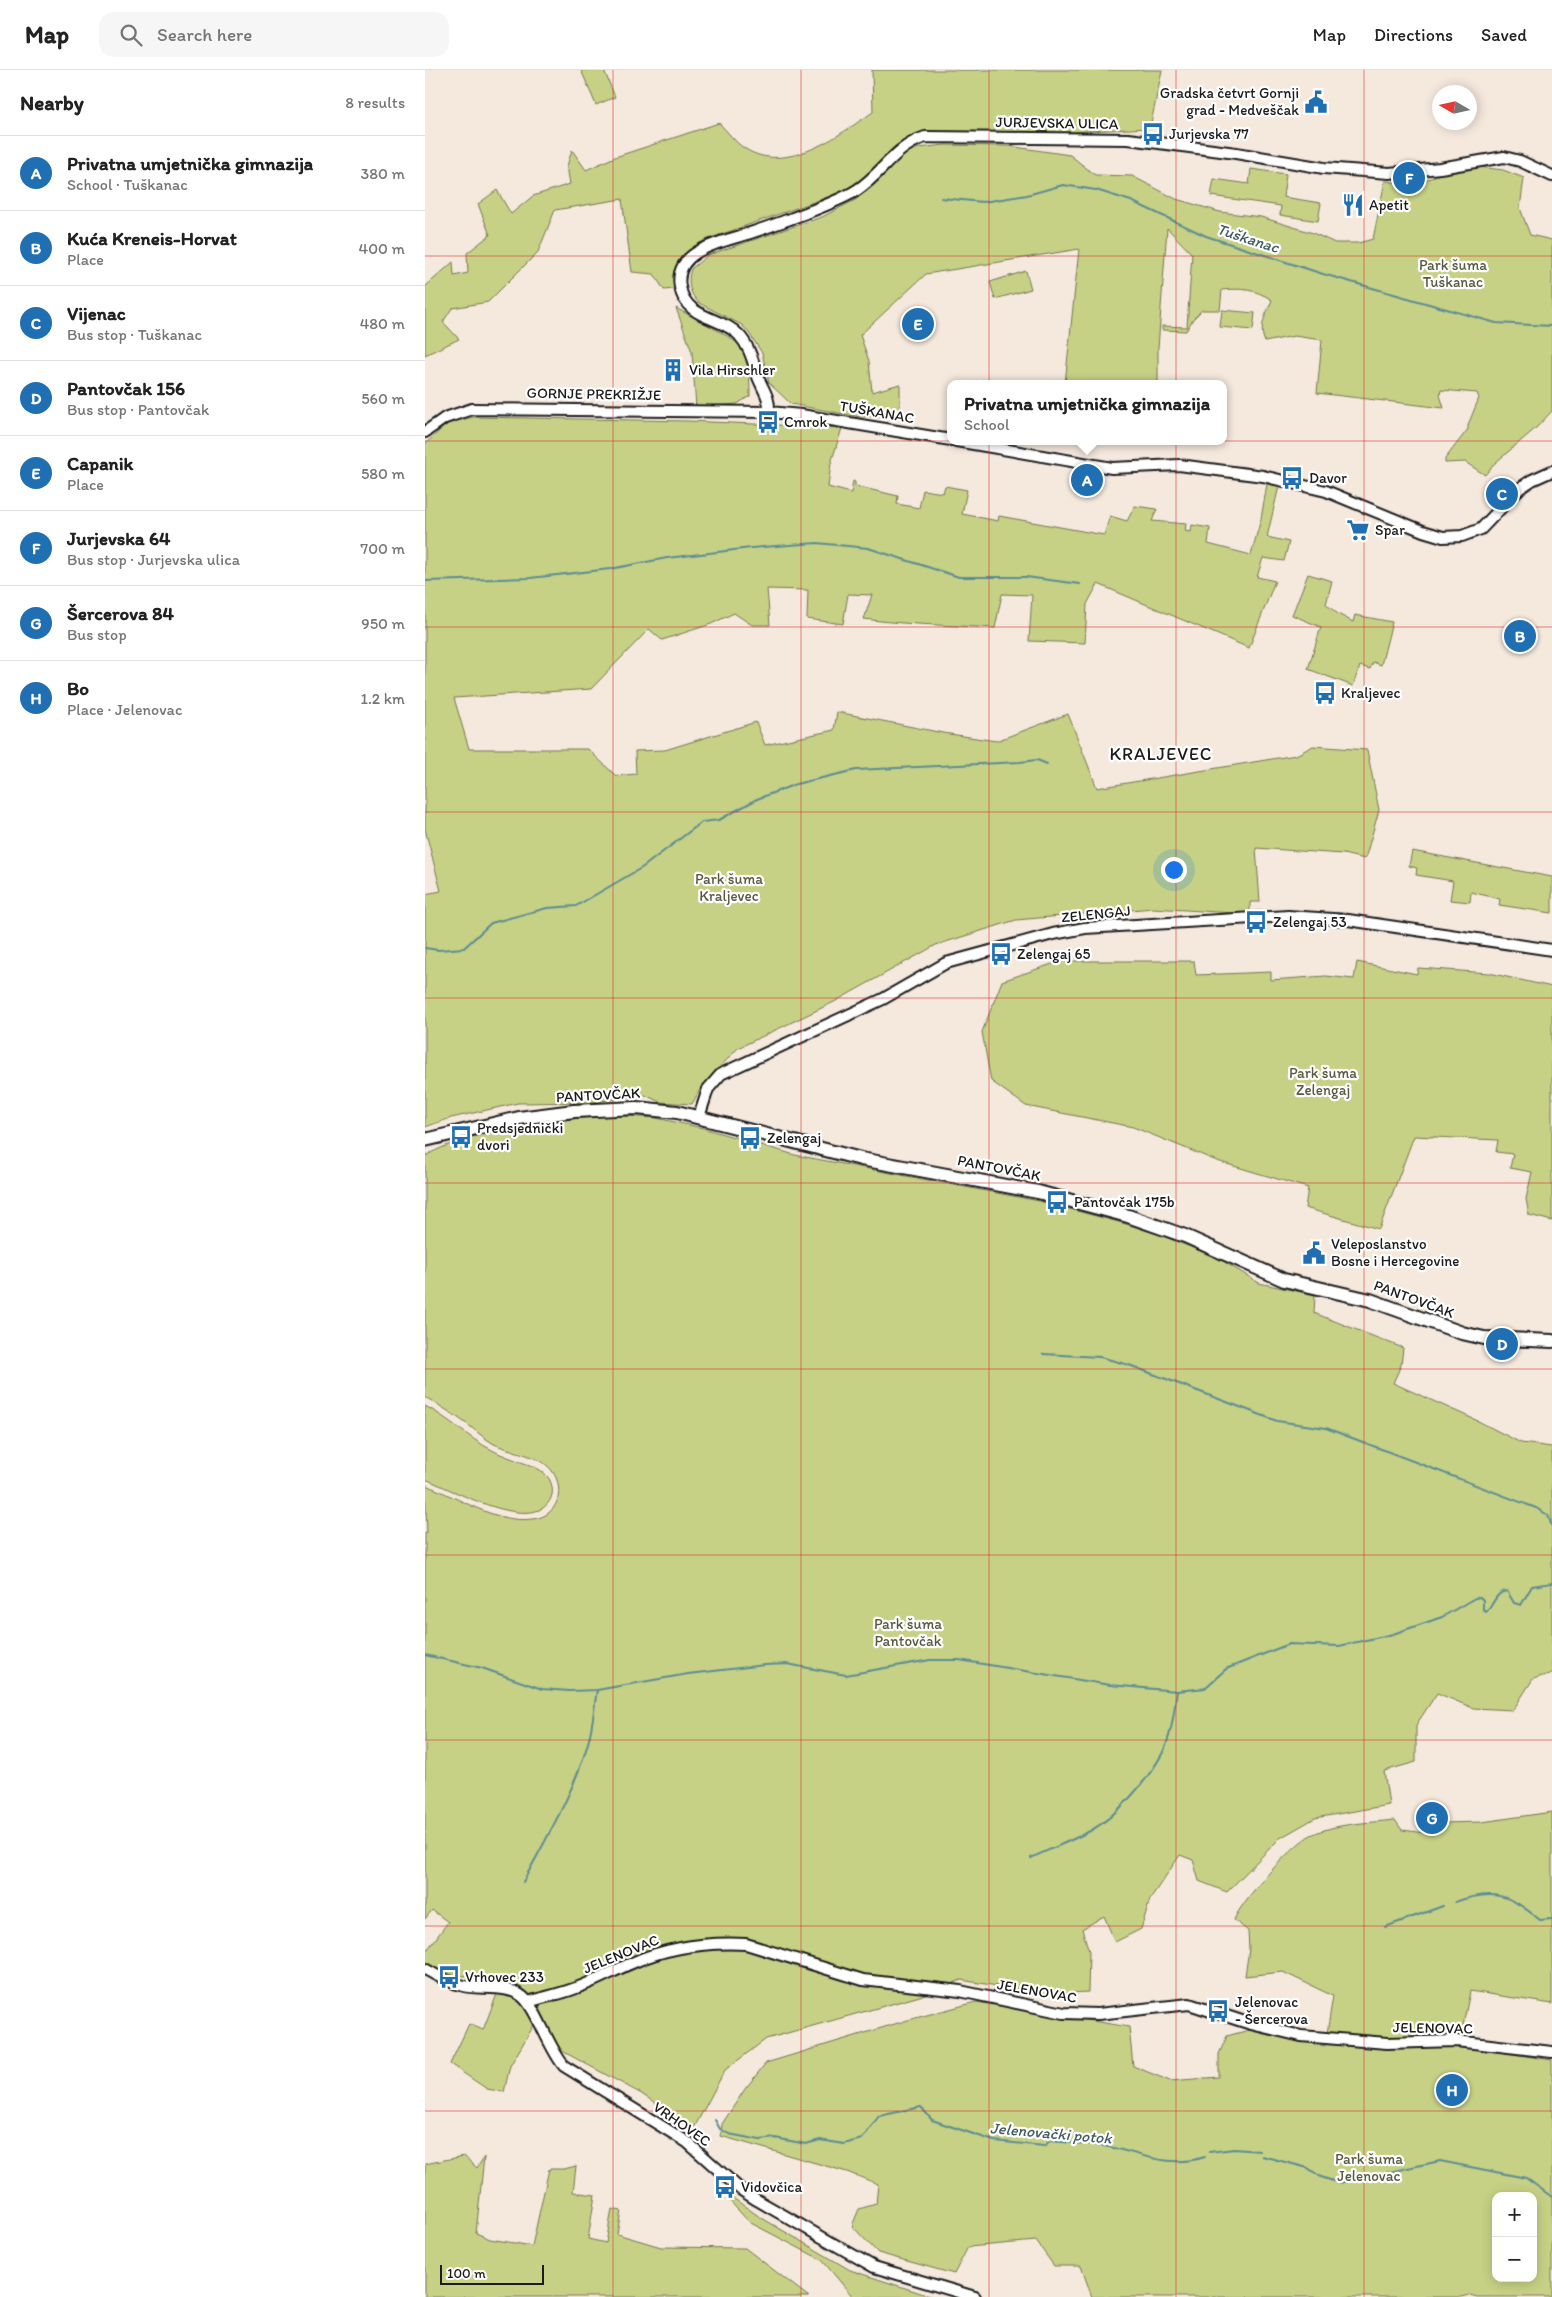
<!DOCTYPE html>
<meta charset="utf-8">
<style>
:root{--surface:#fff;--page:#f6f6f6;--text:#222;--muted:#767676;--line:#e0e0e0;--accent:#1f6fb2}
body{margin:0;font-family:Itim,sans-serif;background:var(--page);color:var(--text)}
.controls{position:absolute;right:15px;bottom:15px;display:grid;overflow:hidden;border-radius:10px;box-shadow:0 2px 12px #0003}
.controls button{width:45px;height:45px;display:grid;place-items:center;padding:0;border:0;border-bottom:1px solid var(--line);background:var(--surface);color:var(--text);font:25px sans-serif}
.compass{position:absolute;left:1007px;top:15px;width:45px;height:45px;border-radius:50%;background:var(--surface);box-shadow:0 2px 12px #0003;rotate:279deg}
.scale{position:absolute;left:15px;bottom:12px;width:104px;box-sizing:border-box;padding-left:5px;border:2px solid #1c1c1c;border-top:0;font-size:14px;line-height:18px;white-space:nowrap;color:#1c1c1c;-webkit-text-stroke:4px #fff;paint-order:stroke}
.you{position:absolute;left:748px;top:799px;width:18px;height:18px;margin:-12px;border:4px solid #fff;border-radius:50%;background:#1a73e8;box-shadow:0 0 0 8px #1a73e833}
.badge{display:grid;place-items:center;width:32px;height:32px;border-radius:50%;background:var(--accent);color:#fff;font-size:16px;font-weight:700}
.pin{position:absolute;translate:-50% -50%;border:2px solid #fff;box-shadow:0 1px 5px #0006}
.popup{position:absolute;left:522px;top:310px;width:280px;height:65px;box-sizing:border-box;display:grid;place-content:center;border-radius:10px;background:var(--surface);filter:drop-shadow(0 1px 4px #0005);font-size:16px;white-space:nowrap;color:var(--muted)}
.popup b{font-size:19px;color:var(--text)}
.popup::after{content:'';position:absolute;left:50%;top:100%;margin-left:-10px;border:10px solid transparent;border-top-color:var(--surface)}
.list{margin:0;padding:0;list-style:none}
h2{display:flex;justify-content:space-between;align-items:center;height:65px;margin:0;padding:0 20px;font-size:21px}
h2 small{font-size:16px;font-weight:400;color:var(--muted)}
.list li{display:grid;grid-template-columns:32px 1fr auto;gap:15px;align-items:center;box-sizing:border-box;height:75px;padding:0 20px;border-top:1px solid var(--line)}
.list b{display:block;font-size:19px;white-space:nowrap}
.list p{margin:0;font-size:16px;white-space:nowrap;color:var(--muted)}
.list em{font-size:16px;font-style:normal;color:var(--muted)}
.icon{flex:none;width:28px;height:28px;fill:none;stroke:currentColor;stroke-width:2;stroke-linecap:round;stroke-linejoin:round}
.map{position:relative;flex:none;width:1127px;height:2227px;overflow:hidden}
header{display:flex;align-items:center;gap:30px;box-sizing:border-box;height:70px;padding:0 25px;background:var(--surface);border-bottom:1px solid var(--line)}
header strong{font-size:24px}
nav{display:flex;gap:28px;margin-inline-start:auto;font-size:18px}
.search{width:350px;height:45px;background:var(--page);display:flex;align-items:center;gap:12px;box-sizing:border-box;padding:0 18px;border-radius:15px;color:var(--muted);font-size:19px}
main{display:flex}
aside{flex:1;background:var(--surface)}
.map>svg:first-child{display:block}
.green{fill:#c7d185;stroke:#727650;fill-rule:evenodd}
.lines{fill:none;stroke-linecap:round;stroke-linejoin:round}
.stream{stroke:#5c8c93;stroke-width:2}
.minor-casing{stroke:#1c1c1c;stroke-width:14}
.major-casing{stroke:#1c1c1c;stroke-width:16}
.minor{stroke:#fff;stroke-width:10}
.major{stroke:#fff;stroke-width:12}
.grid{fill:none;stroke:#d62828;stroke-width:1;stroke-opacity:0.55}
.labels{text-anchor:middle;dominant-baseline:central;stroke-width:4.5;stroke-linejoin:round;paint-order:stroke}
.poi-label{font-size:15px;fill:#1c1c1c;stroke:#fff;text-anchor:start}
.street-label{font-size:15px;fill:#1c1c1c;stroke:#fff}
.park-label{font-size:15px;fill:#585b41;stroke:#fff}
.water-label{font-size:16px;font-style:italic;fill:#415d62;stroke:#fff}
.quarter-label{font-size:18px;letter-spacing:1px;fill:#1c1c1c;stroke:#fff}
</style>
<header>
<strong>Map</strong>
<div class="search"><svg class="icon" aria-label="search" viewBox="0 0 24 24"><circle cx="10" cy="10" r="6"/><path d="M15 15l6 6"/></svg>Search here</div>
<nav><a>Map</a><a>Directions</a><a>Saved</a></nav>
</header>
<main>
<aside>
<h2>Nearby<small>8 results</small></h2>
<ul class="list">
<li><span class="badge">A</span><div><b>Privatna umjetnička gimnazija</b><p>School · Tuškanac</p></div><em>380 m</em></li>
<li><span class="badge">B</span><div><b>Kuća Kreneis-Horvat</b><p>Place</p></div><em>400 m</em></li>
<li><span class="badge">C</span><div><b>Vijenac</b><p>Bus stop · Tuškanac</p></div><em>480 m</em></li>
<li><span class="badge">D</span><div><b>Pantovčak 156</b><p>Bus stop · Pantovčak</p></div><em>560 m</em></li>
<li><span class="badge">E</span><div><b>Capanik</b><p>Place</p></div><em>580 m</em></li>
<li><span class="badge">F</span><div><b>Jurjevska 64</b><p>Bus stop · Jurjevska ulica</p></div><em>700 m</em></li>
<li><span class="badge">G</span><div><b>Šercerova 84</b><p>Bus stop</p></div><em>950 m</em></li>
<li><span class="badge">H</span><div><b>Bo</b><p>Place · Jelenovac</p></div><em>1.2 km</em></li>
</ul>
</aside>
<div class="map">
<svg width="1127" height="2227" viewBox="0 0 1127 2227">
<rect width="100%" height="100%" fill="#f5e8dd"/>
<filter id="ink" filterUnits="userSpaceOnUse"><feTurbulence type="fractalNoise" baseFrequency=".02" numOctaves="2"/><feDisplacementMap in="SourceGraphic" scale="10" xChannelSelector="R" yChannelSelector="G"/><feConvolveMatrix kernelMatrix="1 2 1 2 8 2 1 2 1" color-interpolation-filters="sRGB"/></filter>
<g filter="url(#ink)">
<g class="green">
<path d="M156,0H179L190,27L171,35Z"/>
<path d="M447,0H737L725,58L603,64L511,62L489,64L470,76L434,113L414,123L280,170C257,184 249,191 249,219L239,220L229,204L207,202L197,129L130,140L113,182L63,232L27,238L18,252L34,269L0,285V217L28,192L29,206L43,203L42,183L65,165L53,134L72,120L86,144L108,126L145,114L142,96L147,80L161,100L190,87L294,53C302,61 310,72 319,78C361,106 414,65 448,42Z"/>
<path d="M520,75L583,76L645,85L670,105L707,106L751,129L795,142L836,147L888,163L910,173H933L948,169L960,111L990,115L1021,101L1054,97L1078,100L1099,108L1095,138L1105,165L1127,170V341L1111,358L1070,393L1060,405L1040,392L1020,393V389L1043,359V355L1054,328L1052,323L1016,320L1015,325L1019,338L892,323L897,270L869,266L840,272C833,256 841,245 847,230C830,219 817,218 797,220L795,240H777L768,249L761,261L737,260V256L762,257L767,184L742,158L733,278V314H640L654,179L501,204L435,265L444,291L447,322L475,314V345L435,347L366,334L344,313L337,283L324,263L317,255L274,233C264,223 262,212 266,199L283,185L397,147L432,129L475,85L494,78Z"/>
<path d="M826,99L861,104L858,127L896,133L893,151L855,145L856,136L786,126L789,109L824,114Z"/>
<path d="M601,201L606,219L570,229L565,212Z"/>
<path d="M251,238C263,245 313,269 318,279C324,294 325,310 325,326L312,334L271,337L267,282Z"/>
<path d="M797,240L830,243L828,260L795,257Z"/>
<path d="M48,347L263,351L417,358L406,393L403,417L426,423L428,411L430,412V416L473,426L472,434L494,438L498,420L518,423L520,416L542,420L537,444L573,451L574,446L679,465L685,446L702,451L710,436L732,439L727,451L761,454L760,461L766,462L767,455L785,458L783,474L826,485L836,449L842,414L854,416L842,467L864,472L859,491L838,488L832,507L850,511L824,578L673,514L662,534L660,573L604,571L607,525L577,524L570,558C526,555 482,555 439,549L447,525L423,524L418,554L382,549L383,520L342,519L345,555H327L309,543L286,554L237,570L224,559L166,619L29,628L44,679H163L191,706L211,704L210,681L240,680L331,652L340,675L409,660L412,642L518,663L571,671L643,644L672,718L871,685L888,676L942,680L954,740L940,789L918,784L831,778L835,832H825V844L728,838L591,850L511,875L409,932L313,978L277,1016L267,1034L235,1032L220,1025L169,1032L93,1033L26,1048L0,1057V824L16,821L0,759V374L22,354Z"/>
<path d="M883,504L907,511L901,534L913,544L928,552L930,545L967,552L956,595L948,592L945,599L935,596L928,616L883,599L896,557L867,545Z"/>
<path d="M987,781L1127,807V843L1074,835L1075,829L1046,822L1045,832L1025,830L1028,811L991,805L992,798L984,796Z"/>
<path d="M636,891H769L771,905L846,902V910L901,906L929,909L932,892L992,904L993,898L1064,903L1127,917V1151L1104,1145L1101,1129L1107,1102L1085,1098L1088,1084L1071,1082L1073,1070L989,1066L954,1159L880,1138L883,1118L792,1091L708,1057L601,1036L566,1011L557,962L577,911Z"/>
<path d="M184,1045L231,1048L278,1058L370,1085L614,1131L701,1154L735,1165L793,1188L834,1213L890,1225L889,1243L978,1278L976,1295L968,1313L1053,1351L1096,1373L1127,1377V1603L1108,1609L1088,1640L1048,1638L1012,1623L991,1655V1692L959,1701L964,1735L890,1748L855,1768L802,1822L774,1811L768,1790L755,1785L725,1829L716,1859L690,1872L679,1846L657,1859L664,1881L663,1922L621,1924L536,1910L495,1926L341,1969L300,2000L269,2058L215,2023L137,1981L111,1944L109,1937L110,1932L161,1918L201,1898L239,1884L307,1876L325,1879L442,1913L443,1907L320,1872L258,1874L227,1880L150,1915L103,1925L68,1909L14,1903L0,1896V1883L23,1852L7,1840L0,1849V1463H2L0,1415C34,1427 70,1454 108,1449C138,1446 142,1409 119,1393C105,1384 85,1381 69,1374C60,1369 50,1360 42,1354C28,1344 14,1335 0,1327V1086C54,1056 124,1052 184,1045Z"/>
<path d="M0,1336C24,1348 43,1368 67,1380C76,1385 86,1388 96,1392C105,1395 115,1398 122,1406C127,1412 129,1421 126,1428C110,1466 25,1418 0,1409Z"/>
<path d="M1127,1742V1934L1045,1921L1034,1976L1127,1990V2227H1052L1045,2225L1037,2227H667L656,2196H629L611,2171L543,2177L529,2204L453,2183L427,2156L434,2139L451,2134L453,2114L422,2102L296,2066L297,2054L320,2019L341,1993L483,1950L551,1932L704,1957L708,1996L745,2011L794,2007V1984L802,1966L824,1960L900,1976L908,1926L858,1902L820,1906L824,1879L823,1861L809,1850C816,1831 868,1774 886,1765C911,1753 943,1753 970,1750L977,1760L1001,1763L1018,1753L1057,1752ZM1071,2126H1108V2208H1071Z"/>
<path d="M72,1924C97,1927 98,1934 109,1955L85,1996L79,2022L62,2019L25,1994L44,1954L58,1960Z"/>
<path d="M39,2086L52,2098L59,2087L51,2163L65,2169L107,2176L124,2099H139L151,2096L148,2122L170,2125L163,2169L181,2173L187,2139L196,2141L192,2164L236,2177L320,2178L384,2227H0V2094Z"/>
<path d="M292,2117L335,2147L425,2200L508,2227H428L397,2190L324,2152Z"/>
</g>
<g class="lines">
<g class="stream">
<path d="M516,128L558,132L602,125L638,115L671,120L706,131L781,166L898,204L1071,253L1127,256"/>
<path d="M0,511L105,508L185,499L242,488L326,478L392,473L443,478L534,507H601L655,514"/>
<path d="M0,878L13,880L39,878L66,853L122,838L151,836L218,797L277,752L294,750L332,729L371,714L431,700L595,692L612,690L622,694"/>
<path d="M618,1284L675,1287L704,1295L852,1351L901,1358L1111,1438L1123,1445L1127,1457"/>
<path d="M0,1585L57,1598L117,1619L144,1621L172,1620L263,1604L340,1595L362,1594L421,1605L505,1590H534L685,1615L752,1621L780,1618L801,1599L864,1574L914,1576L968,1564L1017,1547L1050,1528L1055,1527L1058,1530V1540L1061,1542C1069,1535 1070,1522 1082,1521L1089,1533L1096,1535L1107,1516L1127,1513"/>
<path d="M606,1788C625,1779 646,1771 665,1761C691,1747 723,1710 737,1684C747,1665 749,1641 752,1621"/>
<path d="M98,1812C122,1767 149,1722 163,1673C168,1656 169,1637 172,1620"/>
<path d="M1030,1832C1070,1818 1084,1825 1115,1850L1127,1849"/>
<path d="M960,1857L1018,1836"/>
<path d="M290,2050L295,2059L304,2064L335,2070L350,2068L381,2074L395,2070L419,2074L437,2069L454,2046L496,2037L507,2050L569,2071L619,2076L625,2071C643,2073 661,2073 679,2076C717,2083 741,2099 780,2087"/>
<path d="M784,2082L809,2079L835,2081"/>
<path d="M837,2086L883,2098L896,2107L914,2113L1015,2091L1101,2108L1127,2127"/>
</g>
<defs>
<g id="minor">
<path d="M344,342C345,327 338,320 333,307C328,292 325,277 314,265C296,246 261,250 255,217C248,180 297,172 322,164C335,160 348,155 362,150C381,143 415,131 432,120C458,103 468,78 500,67L703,69L811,83L899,98L964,103L1015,98L1079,87L1095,91L1127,106"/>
<path d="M0,362L20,348L47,339L344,342L376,345L526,370"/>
<path d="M531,371L687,398L754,395L838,406L901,421L998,461L1018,467L1037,466L1056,459L1095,418L1107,410L1127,401"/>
<path d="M274,1047L283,1019L296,1004L458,929L521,893L628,864L660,858L863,846L923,850L1127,880"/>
<path d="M0,1899C12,1906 25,1913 39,1916C57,1920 83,1914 98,1927C112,1939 123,1977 139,1996L262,2072L315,2119L332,2130L449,2197L550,2227"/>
<path d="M103,1932C119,1927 136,1924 151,1918C171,1911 188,1901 207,1893C243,1877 282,1872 321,1874L438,1910L535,1921L639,1943L673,1944L764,1934L826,1954L876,1966L962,1973L1031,1971L1127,1982"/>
</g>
<path id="major" d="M0,1070L94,1048L149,1041L211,1038L252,1042L436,1089L613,1122L703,1146L760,1166L859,1210L945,1230L1037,1263L1059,1268L1127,1271"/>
</defs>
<use href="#minor" class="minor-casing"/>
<use href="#major" class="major-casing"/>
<use href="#minor" class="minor"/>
<use href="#major" class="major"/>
</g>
</g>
<path class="grid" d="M188,0V2227M376,0V2227M564,0V2227M751,0V2227M939,0V2227M0,186H1127M0,371H1127M0,557H1127M0,742H1127M0,928H1127M0,1113H1127M0,1299H1127M0,1485H1127M0,1670H1127M0,1856H1127M0,2041H1127"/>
<defs>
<symbol id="civic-bare" viewBox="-9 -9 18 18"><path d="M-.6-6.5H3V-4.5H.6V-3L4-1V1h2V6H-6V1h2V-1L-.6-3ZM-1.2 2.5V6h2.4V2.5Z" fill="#1f6fb2" stroke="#fff" stroke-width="2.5" paint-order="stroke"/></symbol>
<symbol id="bus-bare" viewBox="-9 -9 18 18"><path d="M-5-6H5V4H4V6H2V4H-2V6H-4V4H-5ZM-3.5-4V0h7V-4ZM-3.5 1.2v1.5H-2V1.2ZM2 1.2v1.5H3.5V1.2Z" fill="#1f6fb2" stroke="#fff" stroke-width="2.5" paint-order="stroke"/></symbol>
<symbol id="restaurant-bare" viewBox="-9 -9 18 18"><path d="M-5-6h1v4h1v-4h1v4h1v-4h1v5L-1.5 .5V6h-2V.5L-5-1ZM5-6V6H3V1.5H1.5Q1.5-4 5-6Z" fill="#1f6fb2" stroke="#fff" stroke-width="2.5" paint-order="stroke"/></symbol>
<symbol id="building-bare" viewBox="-9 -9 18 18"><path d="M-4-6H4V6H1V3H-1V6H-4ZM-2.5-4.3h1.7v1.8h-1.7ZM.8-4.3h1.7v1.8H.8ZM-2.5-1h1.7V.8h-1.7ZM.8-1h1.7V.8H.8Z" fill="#1f6fb2" stroke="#fff" stroke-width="2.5" paint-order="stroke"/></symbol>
<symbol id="supermarket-bare" viewBox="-9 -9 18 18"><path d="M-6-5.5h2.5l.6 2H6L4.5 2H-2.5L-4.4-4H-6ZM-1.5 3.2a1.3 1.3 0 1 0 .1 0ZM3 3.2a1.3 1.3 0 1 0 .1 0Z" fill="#1f6fb2" stroke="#fff" stroke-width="2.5" paint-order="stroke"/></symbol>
</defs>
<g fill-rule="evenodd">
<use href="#civic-bare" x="875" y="16" width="32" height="32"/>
<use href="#bus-bare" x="712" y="48" width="32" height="32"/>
<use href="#restaurant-bare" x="912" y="119" width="32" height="32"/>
<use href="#building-bare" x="232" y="284" width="32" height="32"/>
<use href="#bus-bare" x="327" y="336" width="32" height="32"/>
<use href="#bus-bare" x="851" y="392" width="32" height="32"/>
<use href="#supermarket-bare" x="917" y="444" width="32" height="32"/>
<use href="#bus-bare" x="884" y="607" width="32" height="32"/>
<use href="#bus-bare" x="815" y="836" width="32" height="32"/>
<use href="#bus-bare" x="560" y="868" width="32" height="32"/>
<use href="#bus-bare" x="20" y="1051" width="32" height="32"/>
<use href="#bus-bare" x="309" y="1052" width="32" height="32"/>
<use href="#bus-bare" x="616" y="1116" width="32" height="32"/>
<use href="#civic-bare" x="873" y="1167" width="32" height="32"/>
<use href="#bus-bare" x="8" y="1891" width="32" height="32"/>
<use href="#bus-bare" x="777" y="1925" width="32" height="32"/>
<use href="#bus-bare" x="284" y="2101" width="32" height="32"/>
</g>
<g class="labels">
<g class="poi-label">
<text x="874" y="23" text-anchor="end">Gradska četvrt Gornji<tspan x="874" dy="17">grad - Medveščak</tspan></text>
<text x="744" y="64">Jurjevska 77</text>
<text x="944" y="135">Apetit</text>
<text x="264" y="300">Vila Hirschler</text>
<text x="359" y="352">Cmrok</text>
<text x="884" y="408">Davor</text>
<text x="950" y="460">Spar</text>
<text x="916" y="623">Kraljevec</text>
<text x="848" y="852">Zelengaj 53</text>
<text x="592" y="884">Zelengaj 65</text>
<text x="52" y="1058">Predsjednički<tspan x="52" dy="17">dvori</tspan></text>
<text x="342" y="1068">Zelengaj</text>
<text x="649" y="1132">Pantovčak 175b</text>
<text x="906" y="1174">Veleposlanstvo<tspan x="906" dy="17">Bosne i Hercegovine</tspan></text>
<text x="40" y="1907">Vrhovec 233</text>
<text x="810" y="1932">Jelenovac<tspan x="810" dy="17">- Šercerova</tspan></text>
<text x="316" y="2117">Vidovčica</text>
</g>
<g class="street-label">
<text transform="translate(632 53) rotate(1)">JURJEVSKA ULICA</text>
<text transform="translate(169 324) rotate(1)">GORNJE PREKRIŽJE</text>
<text transform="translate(452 342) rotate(10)">TUŠKANAC</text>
<text transform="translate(671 844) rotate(-6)">ZELENGAJ</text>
<text transform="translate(173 1025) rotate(-3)">PANTOVČAK</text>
<text transform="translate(574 1098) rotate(11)">PANTOVČAK</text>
<text transform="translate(989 1229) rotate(20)">PANTOVČAK</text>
<text transform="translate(196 1884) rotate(-22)">JELENOVAC</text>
<text transform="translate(612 1921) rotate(10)">JELENOVAC</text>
<text transform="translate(1008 1958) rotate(1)">JELENOVAC</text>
<text transform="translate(257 2054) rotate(35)">VRHOVEC</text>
</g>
<g class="park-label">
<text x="1028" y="195">Park šuma<tspan x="1028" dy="17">Tuškanac</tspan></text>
<text x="304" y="809">Park šuma<tspan x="304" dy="17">Kraljevec</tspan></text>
<text x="898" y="1003">Park šuma<tspan x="898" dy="17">Zelengaj</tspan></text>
<text x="483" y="1554">Park šuma<tspan x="483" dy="17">Pantovčak</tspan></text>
<text x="944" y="2089">Park šuma<tspan x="944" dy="17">Jelenovac</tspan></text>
</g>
<g class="water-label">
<text transform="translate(823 168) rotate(18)">Tuškanac</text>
<text transform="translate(626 2063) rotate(5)">Jelenovački potok</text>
</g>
<g class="quarter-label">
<text x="736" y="684">KRALJEVEC</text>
</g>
</g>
</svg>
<div class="controls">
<button>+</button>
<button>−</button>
</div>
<svg class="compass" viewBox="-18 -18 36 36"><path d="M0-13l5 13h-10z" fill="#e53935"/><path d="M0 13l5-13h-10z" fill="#767676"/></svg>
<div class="scale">100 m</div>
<div class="you"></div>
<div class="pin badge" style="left:662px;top:410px">A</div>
<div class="popup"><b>Privatna umjetnička gimnazija</b>School</div>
<div class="pin badge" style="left:1095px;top:566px">B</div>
<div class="pin badge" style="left:1077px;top:424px">C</div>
<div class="pin badge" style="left:1077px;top:1274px">D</div>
<div class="pin badge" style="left:493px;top:254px">E</div>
<div class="pin badge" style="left:984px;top:108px">F</div>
<div class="pin badge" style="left:1007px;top:1748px">G</div>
<div class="pin badge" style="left:1027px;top:2020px">H</div>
</div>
</main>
